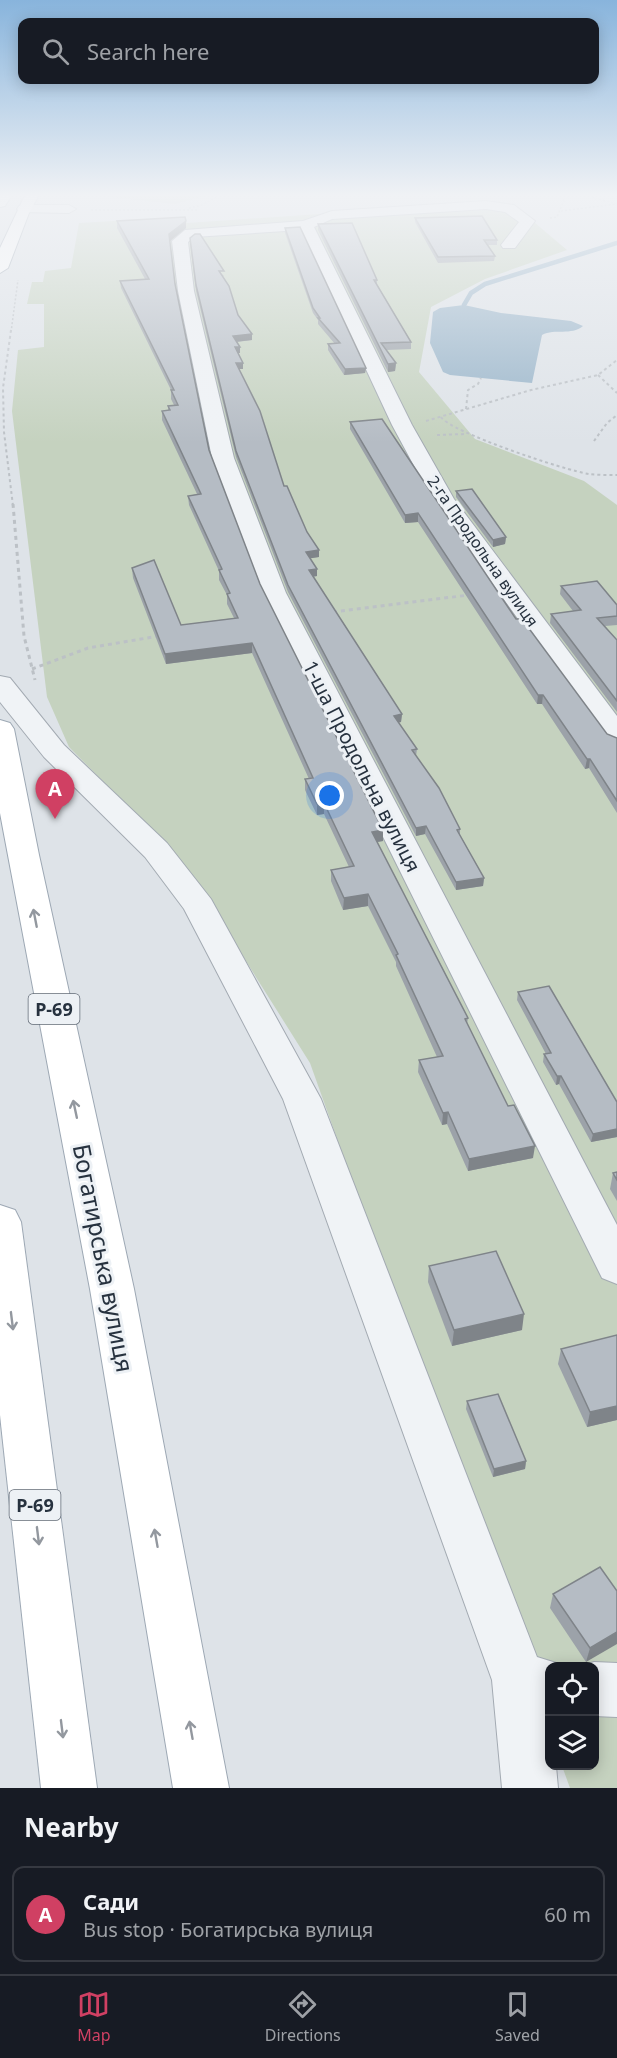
<!DOCTYPE html>
<meta charset="utf-8">
<style>
:root{--surface:#171b24;--page:#242831;--text:#f1f3f6;--muted:#9ea1a6;--line:#363941;--accent:#d04063}
body{margin:0;font-family:"Noto Sans",sans-serif;background:var(--page);color:var(--text)}
.controls{position:absolute;right:18px;bottom:18px;display:grid;overflow:hidden;border-radius:12px;box-shadow:0 3px 15px #0003}
.controls button{width:54px;height:54px;display:grid;place-items:center;padding:0;border:0;border-bottom:2px solid var(--line);background:var(--surface);color:var(--text);font:30px sans-serif}
.you{position:absolute;left:330px;top:796px;width:21px;height:21px;margin:-15px;border:4px solid #fff;border-radius:50%;background:#1a73e8;box-shadow:0 0 0 9px #1a73e833}
.badge{display:grid;place-items:center;width:39px;height:39px;border-radius:50%;background:var(--accent);color:#fff;font-size:20px;font-weight:700}
.pin{position:absolute;translate:-50% -50px;filter:drop-shadow(0 2px 3px #0008)}
.pin::after{content:'';position:absolute;top:32px;width:21px;height:18px;background:inherit;clip-path:polygon(0 0,100% 0,50% 100%)}
.list{margin:0;padding:0;list-style:none}
h2{display:flex;justify-content:space-between;align-items:center;height:78px;margin:0;padding:0 24px;font-size:26px}
h2 small{font-size:20px;font-weight:400;color:var(--muted)}
.list li{display:grid;grid-template-columns:39px 1fr auto;gap:18px;align-items:center;box-sizing:border-box;height:96px;margin:0 12px 12px;padding:0 12px;border:2px solid var(--line);border-radius:12px}
.list b{display:block;font-size:22px;white-space:nowrap}
.list p{margin:0;font-size:20px;white-space:nowrap;color:var(--muted)}
.list em{font-size:20px;font-style:normal;color:var(--muted)}
.icon{flex:none;width:33px;height:33px;fill:none;stroke:currentColor;stroke-width:2;stroke-linecap:round;stroke-linejoin:round}
.map{position:relative;flex:none;width:617px;height:1788px;overflow:hidden}
.search{position:absolute;background:var(--surface);box-shadow:0 3px 15px #0003;left:18px;right:18px;top:18px;height:66px;display:flex;align-items:center;gap:15px;box-sizing:border-box;padding:0 21px;border-radius:12px;color:var(--muted);font-size:22px}
.sheet{height:186px;background:var(--surface)}
nav{display:flex;justify-content:space-around;align-items:center;box-sizing:border-box;height:84px;border-top:2px solid var(--line);background:var(--surface);font-size:16px;color:var(--muted)}
nav a{display:grid;justify-items:center;gap:3px}
nav .on{color:var(--accent)}
.map>svg:first-child{display:block}
.green{fill:#c5d2bf}
.water{fill:#98b4c9}
.lines{fill:none;stroke-linecap:round;stroke-linejoin:round}
.stream{stroke:#98b4c9;stroke-width:4.5}
.minor-casing{stroke:#a3aab2;stroke-width:2}
.major-casing{stroke:#9da8b4;stroke-width:2}
.path-far2{stroke:#bcc1c6;stroke-width:1.5;stroke-dasharray:2 2;stroke-linecap:butt}
.path-far1{stroke:#bcc1c6;stroke-width:2;stroke-dasharray:3 3;stroke-linecap:butt}
.path{stroke:#bcc1c6;stroke-width:3;stroke-dasharray:4 4;stroke-linecap:butt}
.minor{fill:#f0f3f6;fill-rule:evenodd}
.major{fill:#fff;fill-rule:evenodd}
.wall{fill:#9ca2a9}
.shaded-wall{fill:#7f8489}
.building{fill:#b5bcc4;stroke:#7f8489;stroke-width:1.5}
.oneway{stroke:#93989f}
.labels{text-anchor:middle;dominant-baseline:central;stroke-width:6;stroke-linejoin:round;paint-order:stroke}
.far-street-label{font-size:16px;fill:#27323f;stroke:#edf1f5}
.shield{fill:#edf1f5;stroke:#626b76;stroke-width:1.5}
.shield-label{font-size:18px;font-weight:bold;fill:#27323f}
.street-label{font-size:20px;fill:#27323f;stroke:#edf1f5}
.near-street-label{font-size:24px;fill:#27323f;stroke:#edf1f5}
</style>
<div class="map">
<svg width="617" height="1788" viewBox="0 0 617 1788">
<rect width="100%" height="100%" fill="#dee3e8"/>
<g class="green">
<path d="M96,193H217L175,204L110,197Z"/>
<path d="M495,202L515,206L567,250L485,279L431,307L419,372L475,439L584,481L617,505V1788H570L562,1766H594V1666H550L549,1732L310,1063L227,931L144,823L69,747L47,697L12,411L18,350L44,347V304H27L32,282H43L45,271L71,268L79,223L182,217L187,223Z"/>
</g>
<path class="water" d="M464,305L501,313L571,321L583,326C571,336 555,328 542,335L532,383L450,375L443,372L430,343L433,312L440,308Z"/>
<g class="lines">
<path class="stream" d="M464,305L471,293L485,284L617,243"/>
<defs>
<g id="minor">
<path d="M486,201L514,205L535,221L515,248H503L501,245L519,222L505,212L486,209L332,219L314,227L412,425L454,499L617,716V745L607,742L433,501L392,425L301,230L194,237L188,242L194,291L234,458L286,593L617,1225V1284L602,1278L262,593L212,458L178,291L172,241L185,230L303,221L332,211Z"/>
<path d="M24,205H69L76,209L69,213L19,212L17,209L19,206Z"/>
<path d="M0,676L10,678L64,745L167,843L211,899L321,1099L537,1657L566,1666H550V1766H556L558,1788H502L492,1680L283,1099L184,909L145,857L44,757L0,702Z"/>
<path d="M594,1662L617,1663V1717L594,1716V1666H583Z"/>
</g>
<g id="major">
<path d="M0,193H13L5,206L0,207Z"/>
<path d="M26,193H40L29,213L8,268L0,273V248Z"/>
<path d="M0,720L10,723L14,729L39,855L134,1289L229,1788H173L90,1289L0,813Z"/>
<path d="M0,1205L15,1210L21,1222L97,1788H41L0,1415Z"/>
</g>
</defs>
<use href="#minor" class="minor-casing"/>
<use href="#major" class="major-casing"/>
<g class="path-far2">
<path d="M576,193L613,203"/>
<path d="M189,208L202,205L223,193"/>
<path d="M91,210H179"/>
<path d="M179,210H198"/>
<path d="M561,211L617,204"/>
<path d="M550,218L557,217L564,200L573,193"/>
<path d="M11,332L18,280"/>
</g>
<g class="path-far1">
<path d="M11,330L3,388L4,432L13,506"/>
<path d="M598,375L617,393"/>
<path d="M466,409L468,390L478,384L481,378"/>
<path d="M441,417C450,432 567,471 589,474C598,475 608,475 617,475"/>
<path d="M426,421L531,390L598,375L617,360"/>
<path d="M437,435L465,434"/>
<path d="M594,441L607,423L617,415"/>
</g>
<g class="path">
<path d="M13,504L24,636L35,680"/>
<path d="M333,612L469,595"/>
<path d="M32,669L88,648L159,636"/>
</g>
<use href="#minor" class="minor"/>
<use href="#major" class="major"/>
</g>
<g class="wall">
<path d="M415,218L497,240V245H488L495,256L494,261L438,263L415,222Z"/>
<path d="M117,221L186,228L170,241L175,284L209,450L260,584L383,830V841L377,842L468,1018L467,1024L533,1158L468,1171L447,1124L442,1125L418,1072L419,1060L437,1057L396,966V962L368,906L343,910L331,881V870L349,867L324,814L317,815L305,790V779H309L252,653L166,664L133,578L132,568L181,625L234,618L227,604V595L219,580V571L189,505L188,496L197,494L162,420V411L168,410V406L174,405L171,399V390L121,288L120,281L145,279L117,228Z"/>
<path d="M318,224L377,280V285L411,342V349L386,350L396,363L395,371L388,372L318,230Z"/>
<path d="M285,228L366,368L365,373L344,375L328,350V344H335L318,324V320L313,313L285,233Z"/>
<path d="M190,243L224,276H223L238,315L252,334V340L237,342L240,347V353H238L243,363V369H239L284,486L307,532L319,550V557L310,558L317,569V576L313,577L402,714L401,722L398,723L417,749L416,756L460,829V835L484,878L483,886L456,890L425,834L416,836L288,592L236,457L196,291Z"/>
<path d="M350,422L516,619L607,734L617,738V813L589,768L585,769L542,704H537L418,522L405,523L350,429Z"/>
<path d="M456,491L506,537L505,544L493,547L456,497Z"/>
<path d="M561,586L617,605V625L605,626L617,640V712L550,623L551,614L573,611L560,594Z"/>
<path d="M518,992L617,1102V1137L591,1142L559,1084L556,1085L543,1062L544,1054H546L517,1000Z"/>
<path d="M617,1172V1201L610,1189L613,1173Z"/>
<path d="M429,1266L522,1330L452,1346L428,1282Z"/>
<path d="M617,1335V1420L587,1427L558,1364L561,1349Z"/>
<path d="M467,1401L526,1461L525,1469L493,1477L466,1409Z"/>
<path d="M617,1591L586,1662L550,1608L553,1594Z"/>
</g>
<g class="shaded-wall">
<path d="M186,221V228L170,241L169,234Z"/>
<path d="M252,334V340L234,342L233,336Z"/>
<rect x="235" y="347" width="5" height="6"/>
<path d="M236,363H243V369H237Z"/>
<path d="M396,363L395,371L388,372V364Z"/>
<path d="M366,368L365,373L344,375L345,369Z"/>
<path d="M418,513V522L405,523V515Z"/>
<path d="M506,537L505,544L493,547V540Z"/>
<path d="M319,550V557L306,559V552Z"/>
<path d="M317,569V576L309,577V570Z"/>
<path d="M252,643V653L166,664L165,654Z"/>
<path d="M538,695H543L542,704H537Z"/>
<path d="M402,714L401,722L393,723L394,716Z"/>
<path d="M587,759H590L589,768L585,769Z"/>
<path d="M324,803V814L317,815V804Z"/>
<path d="M426,826L425,834L416,836V828Z"/>
<path d="M383,830V841L371,843L372,832Z"/>
<path d="M484,878L483,886L456,890V882Z"/>
<path d="M368,894V906L343,910L344,898Z"/>
<path d="M557,1076H561L559,1084L556,1085Z"/>
<path d="M448,1112L447,1124L442,1125L443,1113Z"/>
<path d="M617,1129V1137L591,1142L593,1134Z"/>
<path d="M535,1146L533,1158L468,1171L469,1159Z"/>
<path d="M524,1314L522,1330L452,1346L454,1330Z"/>
<path d="M617,1406V1420L587,1427L590,1412Z"/>
<path d="M526,1461L525,1469L493,1477L494,1469Z"/>
<path d="M617,1632V1644L586,1662L590,1648Z"/>
</g>
<g class="building">
<path d="M482,216L497,240H484L495,256L438,257L415,218Z"/>
<path d="M185,217L186,221L169,234L175,284L209,450L260,584L383,830L372,832L468,1018L465,1019L508,1106L514,1105L535,1146L469,1159L448,1112L443,1113L419,1060L443,1056L396,955L398,954L368,894L344,898L331,870L354,866L324,803L317,804L305,779L313,778L252,643L165,654L132,568L154,560L181,625L238,618L227,594L230,593L219,570L222,569L188,496L201,494L162,411L170,410L168,406L178,405L171,390H174L120,281L149,279L117,221Z"/>
<path d="M352,223L377,280H374L411,342L381,343L396,363L388,364L318,224Z"/>
<path d="M300,227L366,368L345,369L328,344L340,343L318,318H320L313,308L285,228Z"/>
<path d="M195,234H200L224,271H219L229,286L238,315L252,334L233,336L240,347H235L243,363H236L260,411L284,486H287L307,532L319,550L306,552L317,569L309,570L402,714L394,716L417,749L412,750L439,788L460,829L457,830L484,878L456,882L426,826L416,828L288,585L236,451L196,285L190,238Z"/>
<path d="M382,419L516,619H522L607,734L617,738V801L590,759H587L543,695H538L418,513L405,515L350,422Z"/>
<path d="M472,489L506,537L493,540L456,491Z"/>
<path d="M597,581L617,605V616L597,618L617,640V701L551,614L581,610L561,586Z"/>
<path d="M549,986L617,1102V1129L593,1134L561,1076H557L544,1054L551,1053L518,992Z"/>
<path d="M617,1172V1180L613,1173Z"/>
<path d="M496,1251L524,1314L454,1330L429,1266Z"/>
<path d="M617,1335V1406L590,1412L561,1349Z"/>
<path d="M498,1394L526,1461L494,1469L467,1401Z"/>
<path d="M600,1567L617,1591V1632L590,1648L553,1594Z"/>
</g>
<defs><path id="oneway-shaft" d="M-6 0H5M1.5-3L5.5 0L1.5 3" fill="none" stroke-width="1.6" stroke-linecap="round" stroke-linejoin="round" transform="scale(1.5)"/></defs>
<g class="oneway">
<use href="#oneway-shaft" transform="translate(35 918) rotate(-101)"/>
<use href="#oneway-shaft" transform="translate(75 1109) rotate(-102)"/>
<use href="#oneway-shaft" transform="translate(12 1321) rotate(83)"/>
<use href="#oneway-shaft" transform="translate(38 1536) rotate(83)"/>
<use href="#oneway-shaft" transform="translate(156 1538) rotate(-100)"/>
<use href="#oneway-shaft" transform="translate(62 1729) rotate(83)"/>
<use href="#oneway-shaft" transform="translate(191 1730) rotate(-100)"/>
</g>
<linearGradient id="sky" x2="0" y2="1"><stop stop-color="#88b4dc"/><stop offset="0.44" stop-color="#f0f2f5"/><stop offset="1" stop-color="#f0f2f5" stop-opacity="0"/></linearGradient>
<rect width="617" height="443" fill="url(#sky)"/>
<g class="labels">
<g class="far-street-label">
<text transform="translate(483 551) rotate(55)">2-га Продольна вулиця</text>
</g>
<g class="shield">
<rect x="28.5" y="994" width="51" height="30" rx="4.5"/>
<rect x="9.5" y="1490" width="51" height="30" rx="4.5"/>
</g>
<g class="shield-label">
<text x="54" y="1009">Р-69</text>
<text x="35" y="1505">Р-69</text>
</g>
<g class="street-label">
<text transform="translate(362 766) rotate(63)">1-ша Продольна вулиця</text>
</g>
<g class="near-street-label">
<text transform="translate(104 1258) rotate(79)">Богатирська вулиця</text>
</g>
</g>
</svg>
<div class="controls">
<button><svg class="icon" aria-label="locate" viewBox="0 0 24 24"><circle cx="12" cy="12" r="6"/><path d="M12 2v4M12 18v4M2 12h4M18 12h4"/></svg></button>
<button><svg class="icon" aria-label="layers" viewBox="0 0 24 24"><path d="M12 4l9 5-9 5-9-5zM3 14l9 5 9-5"/></svg></button>
</div>
<div class="you"></div>
<div class="pin badge" style="left:55px;top:819px">A</div>
<div class="search"><svg class="icon" aria-label="search" viewBox="0 0 24 24"><circle cx="10" cy="10" r="6"/><path d="M15 15l6 6"/></svg>Search here</div>
</div>
<section class="sheet">
<h2>Nearby<small></small></h2>
<ul class="list">
<li><span class="badge">A</span><div><b>Сади</b><p>Bus stop · Богатирська вулиця</p></div><em>60 m</em></li>
</ul>
</section>
<nav>
<a class="on"><svg class="icon" aria-label="map" viewBox="0 0 24 24"><path d="M3 6l6-2 6 2 6-2v14l-6 2-6-2-6 2zM9 4v14M15 6v14"/></svg>Map</a>
<a><svg class="icon" aria-label="directions" viewBox="0 0 24 24"><path d="M12 3l9 9-9 9-9-9zM9 14v-3h6M13 9l2 2-2 2"/></svg>Directions</a>
<a><svg class="icon" aria-label="saved" viewBox="0 0 24 24"><path d="M7 4h10v16l-5-4-5 4z"/></svg>Saved</a>
</nav>
